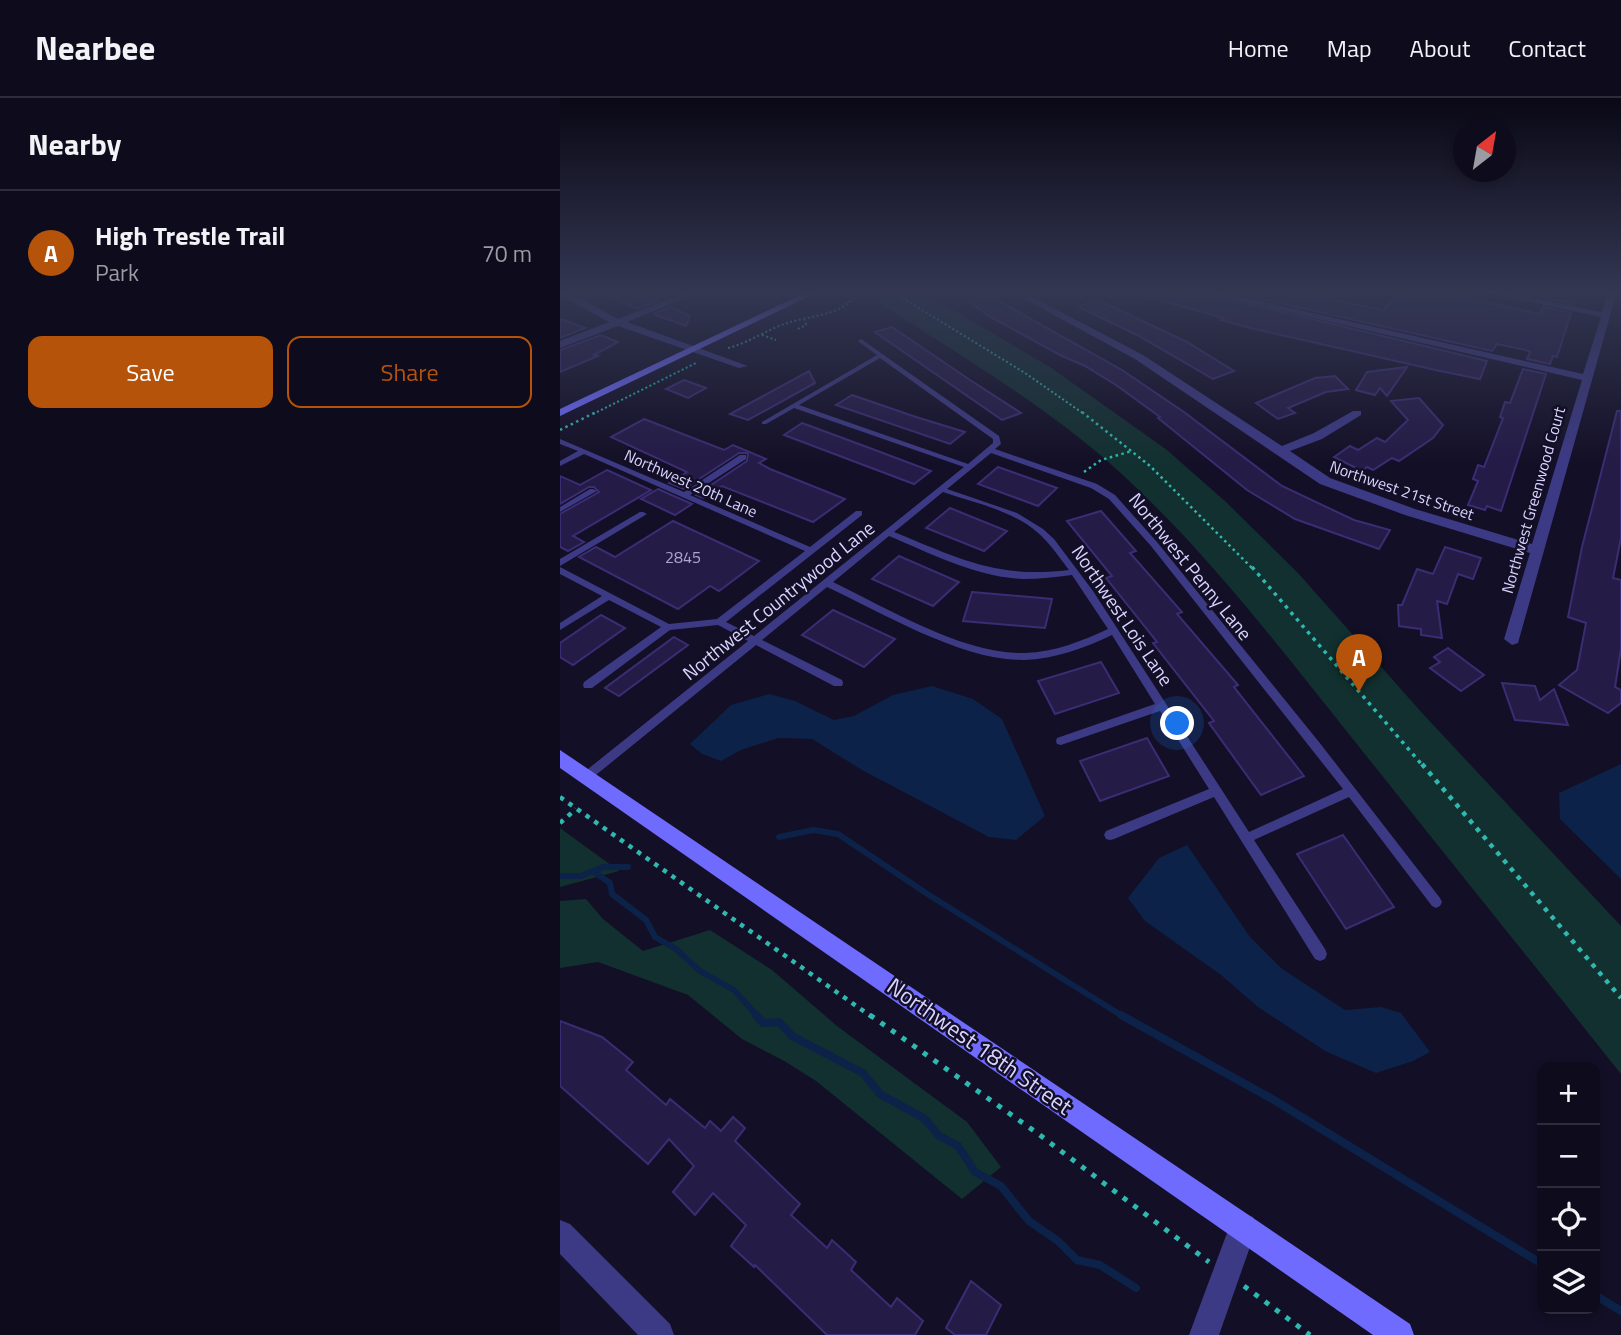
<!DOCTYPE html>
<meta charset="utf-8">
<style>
:root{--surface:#0e0b1c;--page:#171425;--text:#f1f3f6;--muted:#9b9ba3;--line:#2e2b3b;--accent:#b45309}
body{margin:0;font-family:"Titillium Web",sans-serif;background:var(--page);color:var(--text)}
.controls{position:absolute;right:21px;bottom:21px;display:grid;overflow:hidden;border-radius:14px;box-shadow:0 4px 10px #0003}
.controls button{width:63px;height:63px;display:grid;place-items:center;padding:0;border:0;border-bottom:2px solid var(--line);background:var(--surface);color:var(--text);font:35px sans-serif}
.compass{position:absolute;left:893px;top:21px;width:63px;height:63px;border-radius:50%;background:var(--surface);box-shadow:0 4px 10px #0003;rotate:31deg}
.you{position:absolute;left:618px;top:626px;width:24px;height:24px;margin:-18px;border:5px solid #fff;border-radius:50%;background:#1a73e8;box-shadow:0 0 0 10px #1a73e833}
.badge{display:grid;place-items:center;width:46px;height:46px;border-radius:50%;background:var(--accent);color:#fff;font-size:23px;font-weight:700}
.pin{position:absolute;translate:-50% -58px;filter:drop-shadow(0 2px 4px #0008)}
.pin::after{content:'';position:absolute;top:37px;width:24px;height:21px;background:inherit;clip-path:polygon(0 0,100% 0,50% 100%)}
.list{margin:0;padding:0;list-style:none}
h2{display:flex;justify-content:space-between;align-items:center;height:91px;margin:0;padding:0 28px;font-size:30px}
h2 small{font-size:23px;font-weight:400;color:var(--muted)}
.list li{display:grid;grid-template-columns:46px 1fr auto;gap:21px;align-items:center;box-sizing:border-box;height:126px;padding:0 28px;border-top:2px solid var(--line)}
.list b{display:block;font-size:26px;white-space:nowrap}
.list p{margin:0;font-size:23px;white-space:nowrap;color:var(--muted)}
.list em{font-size:23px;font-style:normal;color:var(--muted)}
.actions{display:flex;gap:14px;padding:21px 28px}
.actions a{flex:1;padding:16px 0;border:2px solid var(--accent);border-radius:14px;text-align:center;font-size:24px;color:var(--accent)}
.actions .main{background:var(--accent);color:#fff}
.icon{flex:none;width:38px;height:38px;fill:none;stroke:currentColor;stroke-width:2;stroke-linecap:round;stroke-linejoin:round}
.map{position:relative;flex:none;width:1061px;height:1237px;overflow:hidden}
header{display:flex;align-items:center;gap:42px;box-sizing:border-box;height:98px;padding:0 35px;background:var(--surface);border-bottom:2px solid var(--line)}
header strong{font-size:33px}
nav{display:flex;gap:38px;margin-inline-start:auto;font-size:24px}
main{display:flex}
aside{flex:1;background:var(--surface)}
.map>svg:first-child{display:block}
.green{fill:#12302f}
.water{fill:#0c2248}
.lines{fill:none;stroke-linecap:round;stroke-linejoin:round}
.stream-far1{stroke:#0c2248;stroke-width:6}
.stream{stroke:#0c2248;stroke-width:8}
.building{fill:#241b47;stroke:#3b2d73;stroke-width:2}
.path-far4{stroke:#2fb8b0;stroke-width:2;stroke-dasharray:2 2.5;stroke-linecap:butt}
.path-far3{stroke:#2fb8b0;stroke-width:2.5;stroke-dasharray:2.5 3.5;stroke-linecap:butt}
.path-far2{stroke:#2fb8b0;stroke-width:3.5;stroke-dasharray:3.5 5;stroke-linecap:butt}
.path-far1{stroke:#2fb8b0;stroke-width:4.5;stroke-dasharray:4.5 6;stroke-linecap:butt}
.path{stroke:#2fb8b0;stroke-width:5;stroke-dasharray:5 8;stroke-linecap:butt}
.service{fill:#3d3a85;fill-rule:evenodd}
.minor{fill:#3d3a85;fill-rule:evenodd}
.secondary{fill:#6f6bff;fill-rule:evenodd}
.labels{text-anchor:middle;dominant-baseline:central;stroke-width:5;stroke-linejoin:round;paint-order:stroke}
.far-street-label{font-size:16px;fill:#d9d4ff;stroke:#130f26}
.number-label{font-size:16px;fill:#aca6d1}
.street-label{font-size:19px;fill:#d9d4ff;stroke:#130f26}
.near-street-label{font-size:23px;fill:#d9d4ff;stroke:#130f26}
</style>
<header>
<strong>Nearbee</strong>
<nav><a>Home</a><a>Map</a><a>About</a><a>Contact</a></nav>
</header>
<main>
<aside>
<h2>Nearby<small></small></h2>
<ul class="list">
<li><span class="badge">A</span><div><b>High Trestle Trail</b><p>Park</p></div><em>70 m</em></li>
</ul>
<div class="actions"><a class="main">Save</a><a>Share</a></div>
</aside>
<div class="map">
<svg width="1061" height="1237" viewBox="0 0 1061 1237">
<rect width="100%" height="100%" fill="#130f26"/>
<g class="green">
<path d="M302,193H361L490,269L607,352L666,404L738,475L863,616L1061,828V976C970,862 879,749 788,635C715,544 643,449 555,370C478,301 388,251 302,193Z"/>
<path d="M0,730L59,773L0,789Z"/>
<path d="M26,801L43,821L83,853L150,832L212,872L277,928L407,1024L441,1069L402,1101L256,983L226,964L182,941L128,897L38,864L0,870V803Z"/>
</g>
<g class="water">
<path d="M372,588L413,601L442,621L485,718L456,742L429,739L302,672L252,641L218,640L181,652L161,663L142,656L130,646L171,607L209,596L235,603L274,622L294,618L333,597Z"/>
<path d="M1061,666V781L1000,721L999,695Z"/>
<path d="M627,747L690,839L721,870L785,912L821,909L841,915L870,954L853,963L816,975L765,953L698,909L661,877L585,823L568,800L599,760Z"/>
</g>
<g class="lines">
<g class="stream-far1">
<path d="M219,739L253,732L278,736L369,797L564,919"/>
<path d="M34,774L50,785L52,796L86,822L95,839L116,851L140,873L174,892L198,919"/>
<path d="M0,778H21L43,769H68"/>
</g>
<g class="stream">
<path d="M196,917L203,925L219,924L232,938L303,975L320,996L365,1021L378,1037L398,1048L415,1074L441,1088L469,1123L498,1143L517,1162L540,1167L576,1190"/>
<path d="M561,917L714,1002L982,1166"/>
<path d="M1035,1197L1061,1213"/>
</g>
</g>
<g class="building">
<path d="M35,193H76L97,203L78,211Z"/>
<path d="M397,193H421L562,272L624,314L722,388L794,422L830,432L819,451L735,421L687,392L598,320L600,319L556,287L525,268L500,257L427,217Z"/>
<path d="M579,193H635L927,263L920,281L880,273L690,230L661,222L663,220L578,196Z"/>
<path d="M666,193H728L824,212L838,193H872L980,216L983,209L1011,215L997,259L993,258L990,266L967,261L970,254L966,252L937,246L932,253Z"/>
<path d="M991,193H1018L1014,206L988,201Z"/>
<path d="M536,201L627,244L674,273L653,281L577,237L519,209Z"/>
<path d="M110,209L130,218L126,228L93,216Z"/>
<path d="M0,221L25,230L0,240Z"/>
<path d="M332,229L410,282L461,315L442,322L315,234Z"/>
<path d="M41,237L58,244L34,257L38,258L0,274V252Z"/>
<path d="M847,269L827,298L820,290L815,297L796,292L807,274Z"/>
<path d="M963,271L986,276L941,413L927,408L925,412L908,407L918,383L913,381L918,367L924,369L943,320L940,319L945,304L950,305Z"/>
<path d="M249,273L255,285L188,322L170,316Z"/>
<path d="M775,278L788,291L766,294L728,310L735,315L718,321L696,305L755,280Z"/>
<path d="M124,282L146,290L128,300L106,291Z"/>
<path d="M292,297L356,319L405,334L390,346L276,307Z"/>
<path d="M859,300L883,327L873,340L839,363L832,360L813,372L807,369L802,373L774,359L790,348L798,352L817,340L825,344L848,322L831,303Z"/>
<path d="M1057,313H1061V440L1053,480L1061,482V551L1055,589L1061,592V605L1048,615L999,587L1017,572L1026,525L1008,519L1022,449Z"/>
<path d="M84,321L164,352L173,347L206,361L199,365L210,371L285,401L253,424L162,388L143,400L136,397L187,363L188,355H179L124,391L109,385L127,374L51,339Z"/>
<path d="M242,325L307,349L371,373L354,386L224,337Z"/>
<path d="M438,369L497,390L478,408L418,386Z"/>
<path d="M47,372L91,392L13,438L24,444L8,453L0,449V416L39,394L34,389H29L0,406V378L20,387Z"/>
<path d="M98,391L132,406L115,417L81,401Z"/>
<path d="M390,410L447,433L424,453L366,430Z"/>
<path d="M541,413L576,453L570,455L622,514L617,516L678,587L674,589L744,678L701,697L649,625L654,623L593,545L597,544L546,480L552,478L507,423Z"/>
<path d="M113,423L199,463L159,493L150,488L118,511L19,459L36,449L55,459Z"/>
<path d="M885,449L921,460L913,481L898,476L887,506L877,503L882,540L861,537V531L839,528L838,507H842L857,471L873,476Z"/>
<path d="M339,458L399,484L373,508L312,481Z"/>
<path d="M412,494L492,501L485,530L403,523Z"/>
<path d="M273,512L335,541L304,569L242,537Z"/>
<path d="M41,517L65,530L13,567L0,559V545Z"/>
<path d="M114,539L128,547L59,598L45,590Z"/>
<path d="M888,550L924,577L901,593L870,570L880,564L874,559Z"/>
<path d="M541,564L559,595L495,616L478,583Z"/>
<path d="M942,585L975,588L980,602L994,591L1008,627L955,622Z"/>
<path d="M587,640L609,678L540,703L520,663Z"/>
<path d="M783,737L834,809L786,831L737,756Z"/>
<path d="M0,923L42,939L73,964L66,972L106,1007L110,1001L145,1030L150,1023L161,1033L173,1019L185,1030L175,1043L240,1106L231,1117L267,1150L272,1142L296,1164L291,1172L331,1209L337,1200L363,1223L355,1237H267L195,1167L194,1169L171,1148L186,1127L153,1095L135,1117L113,1094L134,1068L109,1041L88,1066L0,988Z"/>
<path d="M411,1183L441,1207L426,1237H395L386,1230Z"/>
</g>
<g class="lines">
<g class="path-far4">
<path d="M331,193L465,275L524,316"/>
<path d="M238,231L246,227L245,222"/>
<path d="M202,237L216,242"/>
<path d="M168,250C188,245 205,233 224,226C249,217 284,219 298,193"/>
<path d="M33,316L136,265"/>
</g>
<g class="path-far3">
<path d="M522,314L590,368L693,471"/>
<path d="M0,332L36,314"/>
<path d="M524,374L541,362L572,353"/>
</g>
<path class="path-far2" d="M692,469L863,668"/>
<g class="path-far1">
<path d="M862,666L1061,900"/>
<path d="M0,699L312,919"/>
<path d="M0,725L16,711"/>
</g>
<g class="path">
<path d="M310,917L477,1035L649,1164"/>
<path d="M684,1188L750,1237"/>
</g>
<g class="service">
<path d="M301,241L439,338L441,346L435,351L537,386L555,397L597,444L759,644L880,800L882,804L880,808L876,810L872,808L789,699L694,742L765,851L767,856L765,861L760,863L755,861L654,699L554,741L550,742L546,741L544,737L546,733L649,691L600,613L501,647L497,646L496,643L497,640L595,606L552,537C525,550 495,561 464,562C402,563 323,515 267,489L202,542L282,582L283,585L282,588H274L196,547L31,681L27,683L23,681L21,678L23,675L188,543L158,527L110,532L32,590H24L23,587L24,584L101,529L49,502L0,532V525L42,498L0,476V469L109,526L157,521L245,453L24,356L0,368V363L18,353L0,346V341L124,394L180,357H186V361L130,397L250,449L296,413H302V417L166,524L194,538L404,369L234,310L206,326H202V324L317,257L299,244L298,243ZM320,260L433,341V345L408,366L239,307ZM431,355L531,390L549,401L591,448L783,691L689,734L533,493L494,441L483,431L457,415L387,391ZM383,394C415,405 451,412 477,434C490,445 499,459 509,472C437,481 398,460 334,434ZM329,438C372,456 416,479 463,481C480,481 496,479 512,477L548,531C522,543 495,554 465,555C404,557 327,510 273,484Z"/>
<path d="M30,391H33L37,393L0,414V409Z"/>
<path d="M80,414H83L87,416L0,468V461Z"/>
</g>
<g class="minor">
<path d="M0,193H7L58,221L130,193H142L67,224L188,268L179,270L58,228L0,250V243L49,224L0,197Z"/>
<path d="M450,193H461L583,257L722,348L754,335L793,313H801V317L762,341L730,353L770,380L855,411L972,446L1022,282L638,193H654L1023,276L1041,219L918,193H936L1042,214L1049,193H1057L958,545L952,547L944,541L970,455L845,417L760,386L575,261Z"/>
<path d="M683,1115L693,1119L697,1129L659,1237H629L673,1119Z"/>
<path d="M0,1122L10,1126L110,1226L114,1237H78L0,1156Z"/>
</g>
<g class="secondary">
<path d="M249,193H260L0,318V311Z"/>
<path d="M0,652L850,1226L854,1237H813L0,670Z"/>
</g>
</g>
<linearGradient id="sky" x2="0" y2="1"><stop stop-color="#0a0815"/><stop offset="0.53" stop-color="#333752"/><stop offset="1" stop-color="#333752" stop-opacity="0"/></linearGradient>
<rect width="1061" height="366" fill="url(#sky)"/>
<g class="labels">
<g class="far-street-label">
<text transform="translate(131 385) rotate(24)">Northwest 20th Lane</text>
<text transform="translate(842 392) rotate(19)">Northwest 21st Street</text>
<text transform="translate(973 402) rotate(-74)">Northwest Greenwood Court</text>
</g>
<g class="number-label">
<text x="123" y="459">2845</text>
</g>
<g class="street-label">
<text transform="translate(631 468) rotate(51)">Northwest Penny Lane</text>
<text transform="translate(218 502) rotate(-39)">Northwest Countrywood Lane</text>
<text transform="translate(563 517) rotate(56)">Northwest Lois Lane</text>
</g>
<g class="near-street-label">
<text transform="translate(420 948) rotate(35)">Northwest 18th Street</text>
</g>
</g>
</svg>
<div class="controls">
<button>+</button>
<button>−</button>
<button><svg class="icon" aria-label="locate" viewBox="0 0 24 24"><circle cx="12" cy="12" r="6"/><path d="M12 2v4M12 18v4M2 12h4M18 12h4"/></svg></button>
<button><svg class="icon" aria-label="layers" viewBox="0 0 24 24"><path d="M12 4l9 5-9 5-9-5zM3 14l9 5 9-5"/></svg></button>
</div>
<svg class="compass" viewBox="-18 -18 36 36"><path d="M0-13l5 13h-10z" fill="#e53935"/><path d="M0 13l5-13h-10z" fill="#9b9ba3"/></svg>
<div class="you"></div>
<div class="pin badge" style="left:799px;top:594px">A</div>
</div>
</main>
